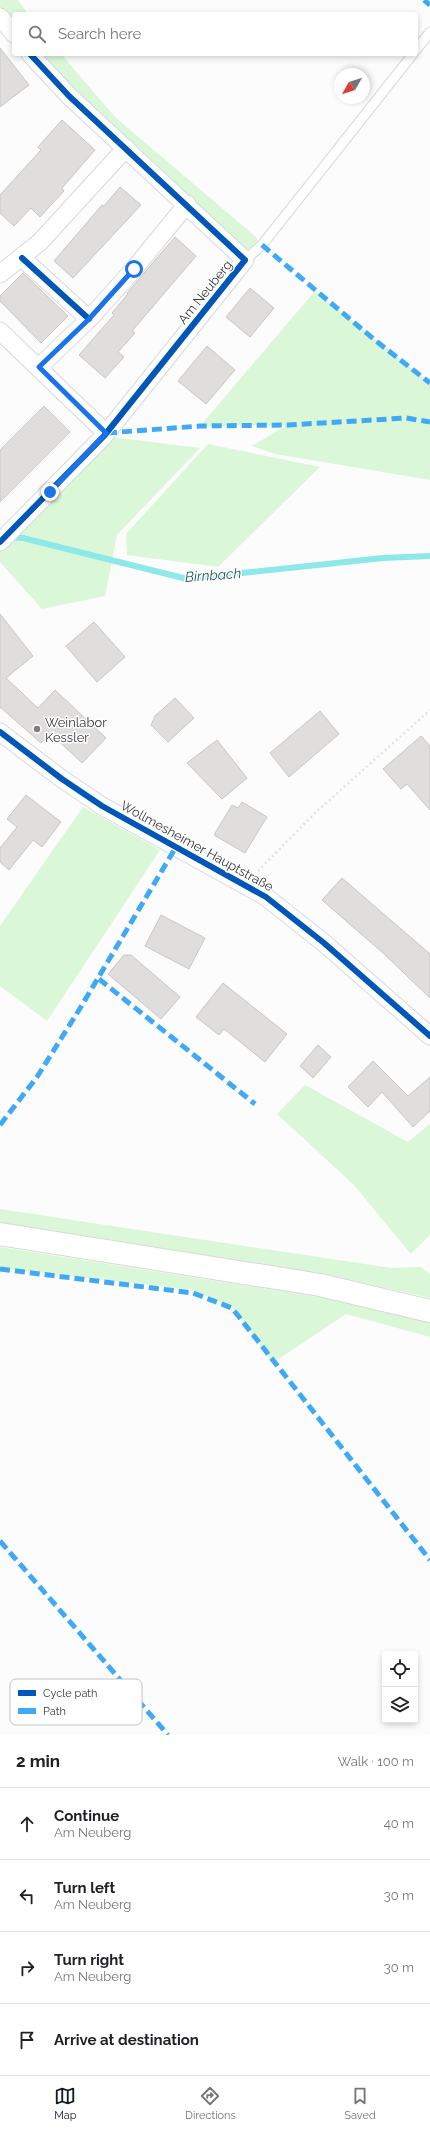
<!DOCTYPE html>
<meta charset="utf-8">
<style>
:root{--surface:#fff;--page:#f6f6f6;--text:#202124;--muted:#757577;--line:#e0e0e0;--accent:#111827}
body{margin:0;font-family:Raleway,sans-serif;background:var(--page);color:var(--text)}
.controls{position:absolute;right:12px;bottom:12px;display:grid;overflow:hidden;border-radius:4px;box-shadow:0 2px 6px #0003}
.controls button{width:36px;height:36px;display:grid;place-items:center;padding:0;border:0;border-bottom:1px solid var(--line);background:var(--surface);color:var(--text);font:20px sans-serif}
.compass{position:absolute;left:334px;top:68px;width:36px;height:36px;border-radius:50%;background:var(--surface);box-shadow:0 2px 6px #0003;rotate:231deg}
.stop{position:absolute;width:12px;height:12px;margin:-9px;border:3px solid #1a73e8;border-radius:50%;background:#fff}
.stop.end{background:#1a73e8;border-color:#fff;box-shadow:0 1px 4px #0008}
.list{margin:0;padding:0;list-style:none}
h2{display:flex;justify-content:space-between;align-items:center;height:52px;margin:0;padding:0 16px;font-size:17px}
h2 small{font-size:13px;font-weight:400;color:var(--muted)}
.list li{display:grid;grid-template-columns:26px 1fr auto;gap:12px;align-items:center;box-sizing:border-box;height:72px;padding:0 16px;border-top:1px solid var(--line)}
.list b{display:block;font-size:15px;white-space:nowrap}
.list p{margin:0;font-size:13px;white-space:nowrap;color:var(--muted)}
.list em{font-size:13px;font-style:normal;color:var(--muted)}
.icon{flex:none;width:22px;height:22px;fill:none;stroke:currentColor;stroke-width:2;stroke-linecap:round;stroke-linejoin:round}
.map{position:relative;flex:none;width:430px;height:1735px;overflow:hidden}
.search{position:absolute;background:var(--surface);box-shadow:0 2px 6px #0003;left:12px;right:12px;top:12px;height:44px;display:flex;align-items:center;gap:10px;box-sizing:border-box;padding:0 14px;border-radius:4px;color:var(--muted);font-size:15px}
.sheet{height:340px;background:var(--surface)}
nav{display:flex;justify-content:space-around;align-items:center;box-sizing:border-box;height:56px;border-top:1px solid var(--line);background:var(--surface);font-size:11px;color:var(--muted)}
nav a{display:grid;justify-items:center;gap:2px}
nav .on{color:var(--accent)}
.map>svg:first-child{display:block}
.green{fill:#daf8d7}
.lines{fill:none;stroke-linecap:round;stroke-linejoin:round}
.stream{stroke:#8de8ea;stroke-width:6}
.building{fill:#dfdedd;stroke:#c8c7c4}
.service-casing{stroke:#d9d9da;stroke-width:11}
.minor-casing{stroke:#d9d9da;stroke-width:19}
.secondary-casing{stroke:#d9d9da;stroke-width:24}
.path{stroke:#e4e3e4;stroke-width:2.5;stroke-dasharray:2 3;stroke-linecap:butt}
.service{stroke:#fff;stroke-width:9}
.minor{stroke:#fff;stroke-width:17}
.secondary{stroke:#fff;stroke-width:22}
.quiet{stroke:#3fa9f5;stroke-width:5;stroke-dasharray:10 5;stroke-linecap:butt}
.cycleway-casing{stroke:#fff;stroke-width:8}
.cycleway{stroke:#0057b8;stroke-width:6}
.route{stroke:#1a73e8;stroke-width:5}
.poi-dot{fill:#7e7d80;stroke:#fff;stroke-width:1.5}
.labels{text-anchor:middle;dominant-baseline:central;stroke-width:3;stroke-linejoin:round;paint-order:stroke}
.street-label{font-size:13px;fill:#3a393d;stroke:#fff}
.poi-label{font-size:13px;fill:#3a393d;stroke:#fff;text-anchor:start}
.water-label{font-size:14px;font-style:italic;fill:#1f5658;stroke:#fff}
.key{fill:#fff;stroke:#c4c4c5;stroke-width:1}
.key-label{font-size:11px;fill:#3a393d}
</style>
<div class="map">
<svg width="430" height="1735" viewBox="0 0 430 1735">
<rect width="100%" height="100%" fill="#fcfcfc"/>
<g class="green">
<path d="M0,0H18L28,14H14V34L0,17Z"/>
<path d="M30,54H61L115,117L256,237L262,245L245,260Z"/>
<path d="M315,291L430,383V480L275,454L252,446L287,425L200,426Z"/>
<path d="M104,436L200,448L117,535L105,596L42,609L0,562V546Z"/>
<path d="M208,444L320,467L218,567L127,555L126,534Z"/>
<path d="M83,807L160,850L47,1021L0,986V926Z"/>
<path d="M305,1085L408,1142L430,1124V1235L411,1254L354,1185L277,1114Z"/>
<path d="M0,1209L391,1268L421,1267L430,1274V1298L338,1277L0,1223Z"/>
<path d="M0,1247L350,1302L430,1322V1337L346,1314L273,1363L232,1307L194,1290L0,1268Z"/>
</g>
<g class="lines">
<path class="stream" d="M8,537L23,538L187,579L383,558L430,556"/>
</g>
<g class="building">
<path d="M0,48L29,85L0,107Z"/>
<path d="M62,120L95,150L62,188L64,191L40,217L31,208L14,226L0,213V195L41,150L38,147Z"/>
<path d="M120,187L141,205L73,278L54,261L102,205L104,206Z"/>
<path d="M175,237L196,256L132,331L135,333L118,352L124,357L105,378L79,355L114,315L112,313L128,294L127,293Z"/>
<path d="M23,273L68,316L41,343L0,301V296Z"/>
<path d="M250,288L274,308L250,337L226,317Z"/>
<path d="M207,346L235,370L206,404L178,381Z"/>
<path d="M44,406L70,432L0,502V450Z"/>
<path d="M0,614L33,656L6,678L38,708L55,690L106,738L82,763L50,733L41,743L0,707Z"/>
<path d="M94,622L125,657L97,682L66,646Z"/>
<path d="M175,698L194,718L168,742L151,725L155,716Z"/>
<path d="M320,711L339,734L289,777L270,753Z"/>
<path d="M421,736L430,746V810L407,784L401,789L383,769Z"/>
<path d="M217,740L247,778L222,799L187,763Z"/>
<path d="M26,795L61,822L42,847L33,840L9,870L0,862V848L17,827L7,819Z"/>
<path d="M242,802L267,817L245,853L214,835L232,805L238,808Z"/>
<path d="M342,878L430,954V998L383,953L322,900Z"/>
<path d="M161,915L205,938L189,969L145,946Z"/>
<path d="M124,955H131L180,997L161,1019L108,974Z"/>
<path d="M223,983L287,1034L265,1062L224,1029L219,1035L196,1017Z"/>
<path d="M318,1045L331,1057L313,1078L300,1066Z"/>
<path d="M373,1061L408,1096L430,1077V1111L413,1127L382,1092L368,1107L348,1087Z"/>
</g>
<g class="lines">
<defs>
<g id="service">
<path d="M416,50L430,32"/>
<path d="M245,260L262,245L413,54"/>
</g>
<g id="minor">
<path d="M0,17L14,34"/>
<path d="M22,258L89,319"/>
<path d="M0,274L40,242L126,148"/>
<path d="M0,331L106,433"/>
<path d="M39,367L89,319L134,269L187,204"/>
<path d="M0,542L104,436L245,260L69,96L30,54"/>
<path d="M0,732L62,779L102,806L266,897L324,943L430,1036"/>
</g>
<path id="secondary" d="M0,1234L320,1285L430,1311"/>
</defs>
<use href="#service" class="service-casing"/>
<use href="#minor" class="minor-casing"/>
<use href="#secondary" class="secondary-casing"/>
<path class="path" d="M258,871L315,813L430,710"/>
<use href="#service" class="service"/>
<use href="#minor" class="minor"/>
<use href="#secondary" class="secondary"/>
<g class="quiet">
<path d="M424,0L430,5"/>
<path d="M262,245L376,341L430,383"/>
<path d="M107,433L200,426L288,425L406,418L430,422"/>
<path d="M99,979L255,1104"/>
<path d="M0,1125L37,1077L79,1010L176,847"/>
<path d="M0,1269L193,1293L232,1308L430,1560"/>
<path d="M0,1541L168,1735"/>
</g>
<defs>
<g id="cycleway">
<path d="M22,258L89,319"/>
<path d="M0,542L104,436L245,260L69,96L30,54"/>
<path d="M0,732L62,779L102,806L266,897L324,943L430,1036"/>
</g>
</defs>
<use href="#cycleway" class="cycleway-casing"/>
<use href="#cycleway" class="cycleway"/>
</g>
<g class="lines">
<path class="route" d="M50,492L106,433L39,367L89,319L134,269"/>
</g>
<circle class="poi-dot" cx="37" cy="729" r="4"/>
<g class="labels">
<g class="street-label">
<text transform="translate(205 292) rotate(-51)">Am Neuberg</text>
<text transform="translate(197 846) rotate(29)">Wollmesheimer Hauptstraße</text>
</g>
<g class="poi-label">
<text x="45" y="722">Weinlabor<tspan x="45" dy="15">Kessler</tspan></text>
</g>
<g class="water-label">
<text transform="translate(213 575) rotate(-4)">Birnbach</text>
</g>
</g>
<rect x="10" y="1679" width="132" height="46" rx="6" class="key"/>
<rect x="18" y="1690" width="18" height="6" fill="#0057b8"/>
<rect x="18" y="1708" width="18" height="6" fill="#3fa9f5"/>
<g class="key-label">
<text x="43" y="1697">Cycle path</text>
<text x="43" y="1715">Path</text>
</g>
</svg>
<div class="controls">
<button><svg class="icon" aria-label="locate" viewBox="0 0 24 24"><circle cx="12" cy="12" r="6"/><path d="M12 2v4M12 18v4M2 12h4M18 12h4"/></svg></button>
<button><svg class="icon" aria-label="layers" viewBox="0 0 24 24"><path d="M12 4l9 5-9 5-9-5zM3 14l9 5 9-5"/></svg></button>
</div>
<svg class="compass" viewBox="-18 -18 36 36"><path d="M0-13l5 13h-10z" fill="#e53935"/><path d="M0 13l5-13h-10z" fill="#757577"/></svg>
<div class="stop" style="left:134px;top:269px"></div>
<div class="stop end" style="left:50px;top:492px"></div>
<div class="search"><svg class="icon" aria-label="search" viewBox="0 0 24 24"><circle cx="10" cy="10" r="6"/><path d="M15 15l6 6"/></svg>Search here</div>
</div>
<section class="sheet">
<h2>2 min<small>Walk · 100 m</small></h2>
<ul class="list">
<li><svg class="icon" aria-label="ahead" viewBox="0 0 24 24"><path d="M12 20V5M6 11l6-6 6 6"/></svg><div><b>Continue</b><p>Am Neuberg</p></div><em>40 m</em></li>
<li><svg class="icon" aria-label="left" viewBox="0 0 24 24"><path d="M17 20v-9H6M10 6l-5 5 5 5"/></svg><div><b>Turn left</b><p>Am Neuberg</p></div><em>30 m</em></li>
<li><svg class="icon" aria-label="right" viewBox="0 0 24 24"><path d="M7 20v-9h11M14 6l5 5-5 5"/></svg><div><b>Turn right</b><p>Am Neuberg</p></div><em>30 m</em></li>
<li><svg class="icon" aria-label="arrive" viewBox="0 0 24 24"><path d="M6 21V4h12l-3 4 3 4H6"/></svg><div><b>Arrive at destination</b></div></li>
</ul>
</section>
<nav>
<a class="on"><svg class="icon" aria-label="map" viewBox="0 0 24 24"><path d="M3 6l6-2 6 2 6-2v14l-6 2-6-2-6 2zM9 4v14M15 6v14"/></svg>Map</a>
<a><svg class="icon" aria-label="directions" viewBox="0 0 24 24"><path d="M12 3l9 9-9 9-9-9zM9 14v-3h6M13 9l2 2-2 2"/></svg>Directions</a>
<a><svg class="icon" aria-label="saved" viewBox="0 0 24 24"><path d="M7 4h10v16l-5-4-5 4z"/></svg>Saved</a>
</nav>
